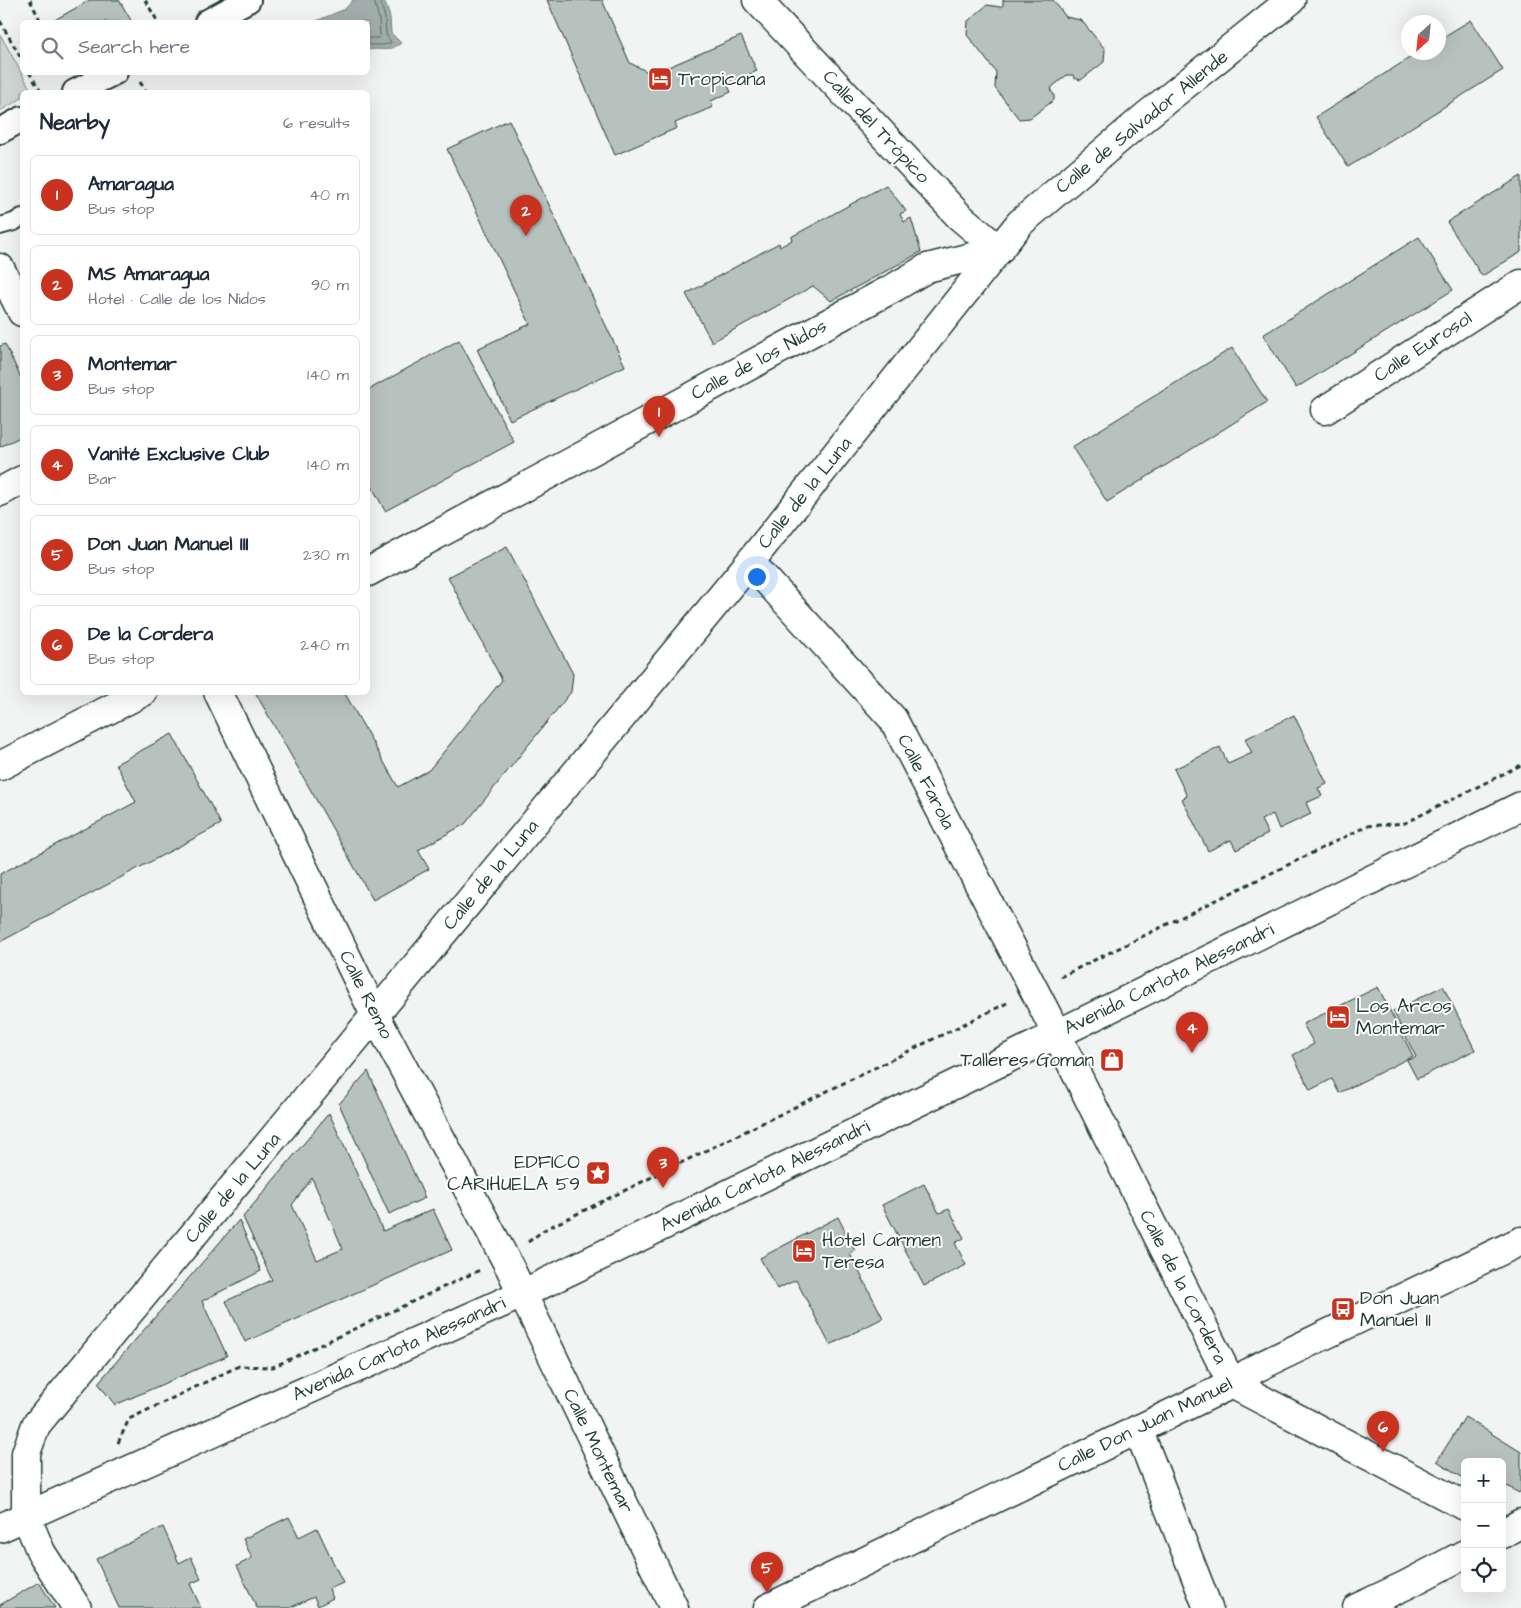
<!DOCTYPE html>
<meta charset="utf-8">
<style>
:root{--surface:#fff;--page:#f2f2f3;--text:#1f2937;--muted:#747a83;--line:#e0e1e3;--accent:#c8321e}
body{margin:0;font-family:"Architects Daughter",sans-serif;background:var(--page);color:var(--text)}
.controls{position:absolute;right:15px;bottom:15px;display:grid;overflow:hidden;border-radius:8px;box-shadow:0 5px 20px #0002}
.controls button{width:45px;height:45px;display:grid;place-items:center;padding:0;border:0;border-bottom:1px solid var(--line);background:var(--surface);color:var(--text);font:25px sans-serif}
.compass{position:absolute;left:1401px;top:15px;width:45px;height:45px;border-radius:50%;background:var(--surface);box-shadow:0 5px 20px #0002;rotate:207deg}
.you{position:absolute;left:756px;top:576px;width:18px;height:18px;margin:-12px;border:4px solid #fff;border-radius:50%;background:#1a73e8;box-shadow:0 0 0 8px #1a73e833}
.badge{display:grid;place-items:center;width:32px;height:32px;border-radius:50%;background:var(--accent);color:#fff;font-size:16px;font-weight:700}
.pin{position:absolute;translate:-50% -41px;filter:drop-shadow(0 1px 2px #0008)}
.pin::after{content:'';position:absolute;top:26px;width:18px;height:15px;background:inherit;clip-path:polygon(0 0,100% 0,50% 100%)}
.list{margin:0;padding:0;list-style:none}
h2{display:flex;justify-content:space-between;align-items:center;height:65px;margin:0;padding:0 20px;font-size:21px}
h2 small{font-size:16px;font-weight:400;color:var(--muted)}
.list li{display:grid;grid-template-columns:32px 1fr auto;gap:15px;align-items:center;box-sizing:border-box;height:80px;margin:0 10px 10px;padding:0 10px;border:1px solid var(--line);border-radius:8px}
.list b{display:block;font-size:19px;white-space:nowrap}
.list p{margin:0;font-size:16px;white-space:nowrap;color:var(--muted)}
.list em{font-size:16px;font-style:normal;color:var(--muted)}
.icon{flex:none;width:28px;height:28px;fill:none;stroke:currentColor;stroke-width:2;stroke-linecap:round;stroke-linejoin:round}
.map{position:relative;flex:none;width:1521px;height:1608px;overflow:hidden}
.search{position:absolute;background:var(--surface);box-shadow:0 5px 20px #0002;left:20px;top:20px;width:350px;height:55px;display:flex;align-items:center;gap:12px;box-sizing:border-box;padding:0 18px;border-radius:8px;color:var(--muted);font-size:19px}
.panel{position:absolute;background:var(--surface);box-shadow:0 5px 20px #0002;left:20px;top:90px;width:350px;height:605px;border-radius:8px}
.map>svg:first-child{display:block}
.green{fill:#ced5d3;stroke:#768984}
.water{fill:#a1adaa;stroke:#6d807b}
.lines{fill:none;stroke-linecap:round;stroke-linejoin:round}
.shore{stroke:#536a63;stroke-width:1}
.building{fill:#b7c1bd;stroke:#1f3d34;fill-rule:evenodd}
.service-casing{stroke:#1f3d34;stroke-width:20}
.pedestrian-casing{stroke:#1f3d34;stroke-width:28}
.minor-casing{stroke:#1f3d34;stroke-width:31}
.secondary-casing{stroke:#1f3d34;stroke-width:31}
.path{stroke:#1f3d34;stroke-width:3;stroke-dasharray:5 4;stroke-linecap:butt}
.service{stroke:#fff;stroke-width:16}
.pedestrian{stroke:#fff;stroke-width:24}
.minor{stroke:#fff;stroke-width:28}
.secondary{stroke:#fff;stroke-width:28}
.labels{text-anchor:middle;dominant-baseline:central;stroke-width:4;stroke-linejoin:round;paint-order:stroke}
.poi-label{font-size:19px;fill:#1f3d34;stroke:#fff;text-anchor:start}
.street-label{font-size:19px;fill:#1f3d34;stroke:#fff}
</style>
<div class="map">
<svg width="1521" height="1608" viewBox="0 0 1521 1608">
<rect width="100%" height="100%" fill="#f2f3f3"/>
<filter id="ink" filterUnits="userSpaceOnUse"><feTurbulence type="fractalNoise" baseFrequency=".02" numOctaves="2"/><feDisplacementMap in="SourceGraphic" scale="10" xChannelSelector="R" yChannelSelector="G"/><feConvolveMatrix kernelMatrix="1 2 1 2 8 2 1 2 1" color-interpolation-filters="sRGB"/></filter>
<g filter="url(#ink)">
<path class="green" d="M0,34L32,92H22V98L0,111Z"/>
<path class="water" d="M353,0H384L390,17L391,33L401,43C386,54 383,47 368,50V22H314L345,9Z"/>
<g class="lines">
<g class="shore">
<path d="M368,38H378L380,36L379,19L374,0"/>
<path d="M368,45H383L391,43L386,34L385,18L380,0"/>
</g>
</g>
<g class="building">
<path d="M90,0H119L132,22H51Z"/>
<path d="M547,0H602L630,63L652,74L741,36L757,71L727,84L731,92L711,101L713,107L675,123L677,128L615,155Z"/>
<path d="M1003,0H1053L1066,17L1081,20L1105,49L1104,62L1081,80L1074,78L1073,75H1067L1052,87L1051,92L1054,94V100L1030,118L1019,119L995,88L996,72L967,35L968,21L987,5L1000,7L1003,5Z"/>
<path d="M1471,20L1503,70L1348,167L1316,117L1419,52H1438V40Z"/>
<path d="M509,120L625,366L510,420L477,349L530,324L447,149Z"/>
<path d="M1521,176V252L1482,276L1447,222Z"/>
<path d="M886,185L906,211L900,214L904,222L911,218L921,252L831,301L813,286L712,342L686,294L779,243L780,247L792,240L791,237Z"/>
<path d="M1419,237L1453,290L1296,388L1263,335Z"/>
<path d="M459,340L514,442L385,511L368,479V390Z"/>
<path d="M5,344L22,380V436L0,447V346Z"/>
<path d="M1232,348L1267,402L1107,502L1072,447Z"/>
<path d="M507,547L573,674L571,692L465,824L418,850L429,869L373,900L255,692H344L398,787L429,770L502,680L448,577Z"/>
<path d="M1294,715L1327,784L1318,788L1322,796L1306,803L1311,814L1279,829L1273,814L1261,820L1268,834L1236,850L1231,840L1208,851L1182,799L1187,796L1174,769L1220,747L1228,764L1252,753L1245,739Z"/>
<path d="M172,734L221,824L0,942V874L136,802L116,764Z"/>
<path d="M1443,986L1475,1050L1417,1079L1407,1060L1416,1057L1393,1011Z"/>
<path d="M1378,987L1413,1056L1339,1093L1332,1079L1310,1090L1293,1055L1314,1044L1303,1024Z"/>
<path d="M368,1071L425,1198L389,1214L339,1104Z"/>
<path d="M329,1113L383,1231L433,1209L452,1250L245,1342L226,1301L272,1280L243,1217ZM312,1178L343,1249L317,1260L292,1205Z"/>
<path d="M924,1184L939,1213L949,1209L964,1238L955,1243L966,1265L924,1286L882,1205Z"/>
<path d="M838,1217L855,1251L850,1254L883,1318L830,1345L796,1280L777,1289L760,1258Z"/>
<path d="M239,1220L261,1271L202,1301L227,1356L115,1405L98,1383Z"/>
<path d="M1465,1417L1521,1452V1490L1519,1493L1502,1483V1462H1465V1479L1437,1461Z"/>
<path d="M289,1517L299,1537L317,1528L343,1583L329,1589L333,1598L318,1606L314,1597L289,1608H257L237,1566L252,1558L243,1539Z"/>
<path d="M163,1527L179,1563L191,1557L201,1579L190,1584L201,1608H119L96,1559Z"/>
<path d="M39,1582L55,1608H0V1605Z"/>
</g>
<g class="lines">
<defs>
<path id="service" d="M0,226L14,222L22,217"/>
<g id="pedestrian">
<path d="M207,22L248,0"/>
<path d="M75,92L115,72"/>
<path d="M0,131L22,119"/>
</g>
<g id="minor">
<path d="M757,0L959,216L999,250"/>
<path d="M0,268L22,312"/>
<path d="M1325,410L1521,284"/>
<path d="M0,492L22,480"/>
<path d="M750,562L893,719L1045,1011L1232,1384L1465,1506"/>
<path d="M368,572L895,287L927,268L999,250"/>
<path d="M218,692L375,1015L510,1268L674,1608"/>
<path d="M0,766L143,692"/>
<path d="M1138,1429L1208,1608"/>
<path d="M1502,1534L1521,1523"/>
<path d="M77,1608L41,1552L26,1516V1453L36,1425L750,562L1020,223L1146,116L1291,0"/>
<path d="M768,1608L1232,1384L1256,1368L1521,1241"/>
<path d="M1357,1608L1406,1585L1465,1554"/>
</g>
<path id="secondary" d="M0,1528L522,1294L1017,1054L1521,806"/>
</defs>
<use href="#service" class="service-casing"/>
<use href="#pedestrian" class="pedestrian-casing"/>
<use href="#minor" class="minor-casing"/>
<use href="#secondary" class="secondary-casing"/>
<g class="path">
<path d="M30,0L41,22"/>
<path d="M145,0L158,22"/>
<path d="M0,21L22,60"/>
<path d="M29,72L41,92"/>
<path d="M140,82L146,92"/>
<path d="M1060,977L1367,826L1405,823L1521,765"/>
<path d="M528,1242L544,1230L1007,1003"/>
<path d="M118,1443L129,1419L239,1366L273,1367L480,1270"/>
</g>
<use href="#service" class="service"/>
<use href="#pedestrian" class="pedestrian"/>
<use href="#minor" class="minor"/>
<use href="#secondary" class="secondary"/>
</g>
</g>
<defs>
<symbol id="hotel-square" viewBox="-11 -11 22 22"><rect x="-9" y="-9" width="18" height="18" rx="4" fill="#c8321e" stroke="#fff"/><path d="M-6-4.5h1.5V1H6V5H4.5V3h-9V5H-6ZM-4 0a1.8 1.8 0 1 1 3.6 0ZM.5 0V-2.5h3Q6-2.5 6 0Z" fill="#fff"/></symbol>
<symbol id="shop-square" viewBox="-11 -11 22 22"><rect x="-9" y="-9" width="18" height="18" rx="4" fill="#c8321e" stroke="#fff"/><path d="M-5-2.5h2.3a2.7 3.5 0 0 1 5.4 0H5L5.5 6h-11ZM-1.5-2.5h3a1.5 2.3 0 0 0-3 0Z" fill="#fff"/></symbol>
<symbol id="sight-square" viewBox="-11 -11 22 22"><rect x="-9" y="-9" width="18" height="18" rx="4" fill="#c8321e" stroke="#fff"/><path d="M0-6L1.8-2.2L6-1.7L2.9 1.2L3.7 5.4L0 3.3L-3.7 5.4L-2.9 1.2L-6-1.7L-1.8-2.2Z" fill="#fff"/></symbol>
<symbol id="bus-square" viewBox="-11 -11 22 22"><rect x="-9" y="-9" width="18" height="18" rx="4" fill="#c8321e" stroke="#fff"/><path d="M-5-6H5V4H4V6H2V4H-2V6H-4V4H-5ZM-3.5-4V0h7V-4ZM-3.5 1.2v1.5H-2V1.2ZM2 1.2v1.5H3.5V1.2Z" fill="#fff"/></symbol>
</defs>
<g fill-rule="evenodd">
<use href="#hotel-square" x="646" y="65" width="28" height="28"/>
<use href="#hotel-square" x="1324" y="1003" width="28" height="28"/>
<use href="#shop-square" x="1098" y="1046" width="28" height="28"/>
<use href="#sight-square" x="584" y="1159" width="28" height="28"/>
<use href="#hotel-square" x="790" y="1237" width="28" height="28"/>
<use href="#bus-square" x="1329" y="1295" width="28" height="28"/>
</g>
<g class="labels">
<g class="poi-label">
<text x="678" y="79">Tropicana</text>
<text x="1356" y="1006">Los Arcos<tspan x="1356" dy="22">Montemar</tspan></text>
<text x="1094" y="1060" text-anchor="end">Talleres Goman</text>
<text x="580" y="1162" text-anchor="end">EDFICO<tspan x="580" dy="22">CARIHUELA 59</tspan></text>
<text x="822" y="1240">Hotel Carmen<tspan x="822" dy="22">Teresa</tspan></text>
<text x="1360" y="1298">Don Juan<tspan x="1360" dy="22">Manuel II</tspan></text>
</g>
<g class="street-label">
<text transform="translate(1142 122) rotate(-39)">Calle de Salvador Allende</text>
<text transform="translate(876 127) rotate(47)">Calle del Trópico</text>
<text transform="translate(1423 347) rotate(-33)">Calle Eurosol</text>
<text transform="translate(759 360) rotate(-28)">Calle de los Nidos</text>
<text transform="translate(805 493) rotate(-51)">Calle de la Luna</text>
<text transform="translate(926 782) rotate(63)">Calle Farola</text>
<text transform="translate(491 875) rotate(-50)">Calle de la Luna</text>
<text transform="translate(1169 979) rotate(-26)">Avenida Carlota Alessandri</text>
<text transform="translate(366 995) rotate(63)">Calle Remo</text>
<text transform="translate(765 1176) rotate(-26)">Avenida Carlota Alessandri</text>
<text transform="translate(233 1188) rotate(-50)">Calle de la Luna</text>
<text transform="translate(1183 1287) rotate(63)">Calle de la Cordera</text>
<text transform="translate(399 1349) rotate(-24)">Avenida Carlota Alessandri</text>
<text transform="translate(1145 1425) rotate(-26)">Calle Don Juan Manuel</text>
<text transform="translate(598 1451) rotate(64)">Calle Montemar</text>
</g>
</g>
</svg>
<div class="controls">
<button>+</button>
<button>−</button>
<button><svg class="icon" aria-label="locate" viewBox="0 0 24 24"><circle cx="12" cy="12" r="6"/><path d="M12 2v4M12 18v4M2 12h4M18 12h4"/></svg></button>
</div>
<svg class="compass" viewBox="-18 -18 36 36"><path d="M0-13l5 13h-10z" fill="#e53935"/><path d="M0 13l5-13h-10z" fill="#747a83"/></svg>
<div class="you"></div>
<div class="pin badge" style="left:659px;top:437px">1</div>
<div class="pin badge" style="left:526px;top:236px">2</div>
<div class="pin badge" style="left:663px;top:1188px">3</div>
<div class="pin badge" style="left:1192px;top:1053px">4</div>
<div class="pin badge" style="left:767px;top:1593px">5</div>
<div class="pin badge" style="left:1383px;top:1452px">6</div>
<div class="search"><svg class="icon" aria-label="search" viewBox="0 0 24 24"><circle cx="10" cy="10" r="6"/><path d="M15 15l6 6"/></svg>Search here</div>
<section class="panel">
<h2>Nearby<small>6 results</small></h2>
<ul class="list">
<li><span class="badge">1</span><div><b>Amaragua</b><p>Bus stop</p></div><em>40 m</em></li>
<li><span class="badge">2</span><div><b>MS Amaragua</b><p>Hotel · Calle de los Nidos</p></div><em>90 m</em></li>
<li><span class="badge">3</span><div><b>Montemar</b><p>Bus stop</p></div><em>140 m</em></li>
<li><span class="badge">4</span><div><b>Vanité Exclusive Club</b><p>Bar</p></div><em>140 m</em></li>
<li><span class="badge">5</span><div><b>Don Juan Manuel III</b><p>Bus stop</p></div><em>230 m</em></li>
<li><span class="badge">6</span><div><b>De la Cordera</b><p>Bus stop</p></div><em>240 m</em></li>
</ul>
</section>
</div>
